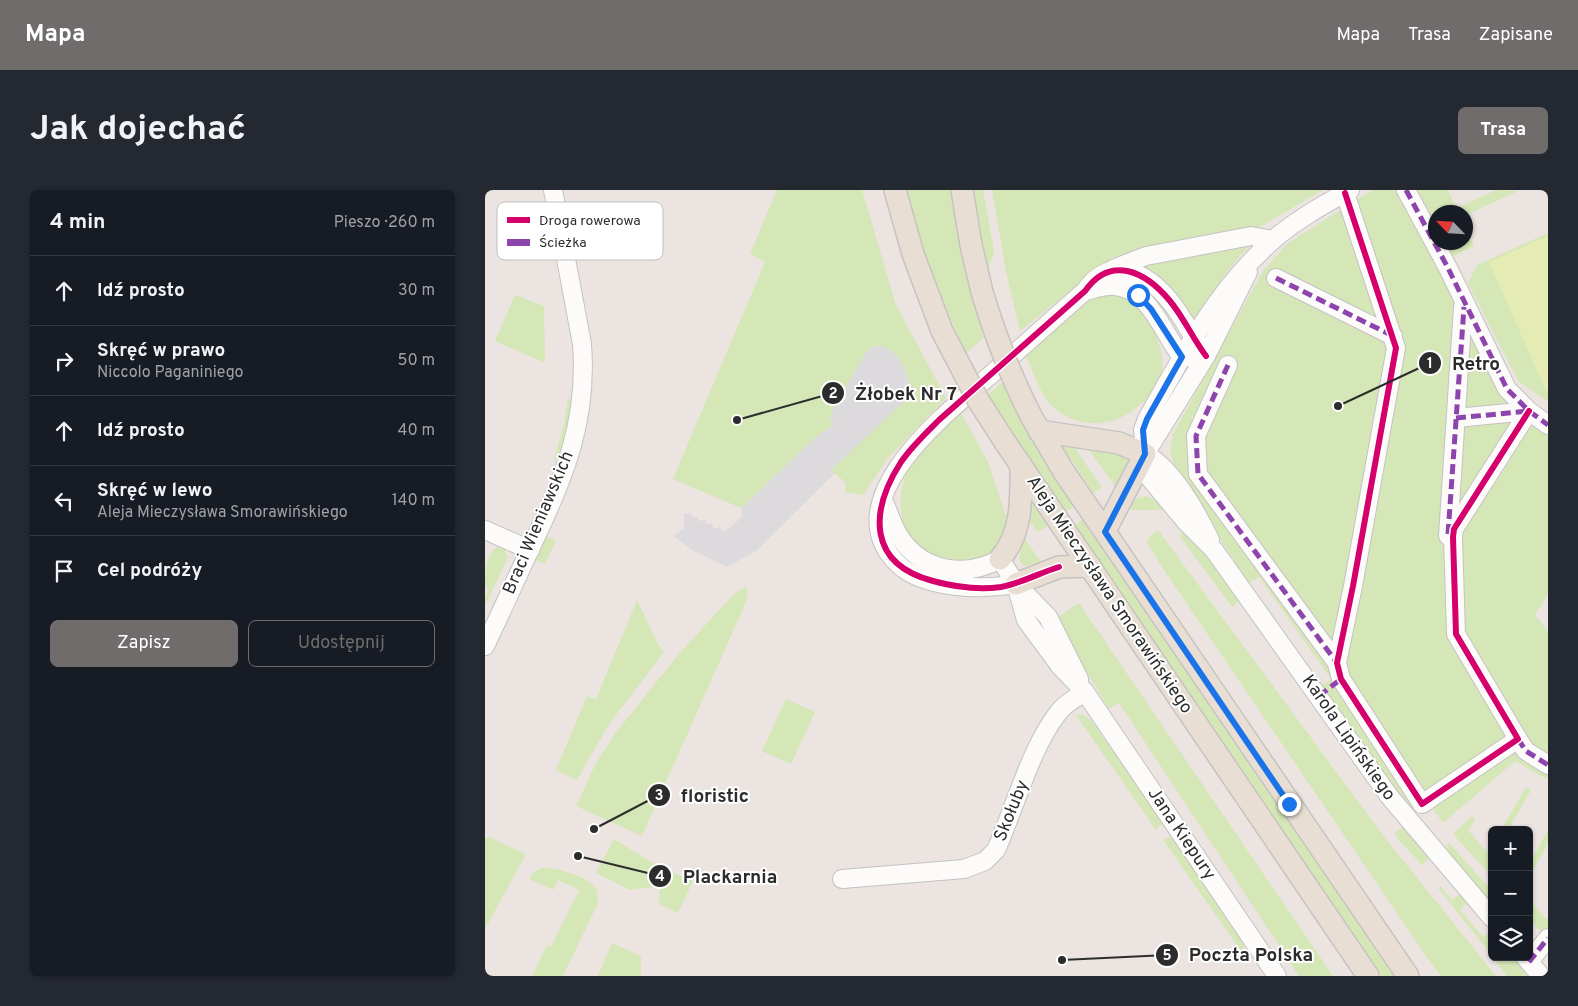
<!DOCTYPE html>
<html lang="pl">
<meta charset="utf-8">
<style>
:root{--surface:#171b24;--page:#242831;--text:#f1f3f6;--muted:#9ea1a6;--line:#363941;--accent:#6f6c6b}
body{margin:0;font-family:Overpass,sans-serif;background:var(--page);color:var(--text)}
.controls{position:absolute;right:15px;bottom:15px;display:grid;overflow:hidden;border-radius:8px;box-shadow:0 1px 4px #0004}
.controls button{width:45px;height:45px;display:grid;place-items:center;padding:0;border:0;border-bottom:1px solid var(--line);background:var(--surface);color:var(--text);font:25px sans-serif}
.compass{position:absolute;left:943px;top:15px;width:45px;height:45px;border-radius:50%;background:var(--surface);box-shadow:0 1px 4px #0004;rotate:295deg}
.stop{position:absolute;width:15px;height:15px;margin:-11px;border:4px solid #1a73e8;border-radius:50%;background:#fff}
.stop.end{background:#1a73e8;border-color:#fff;box-shadow:0 1px 5px #0008}
.list{margin:0;padding:0;list-style:none}
h2{display:flex;justify-content:space-between;align-items:center;height:65px;margin:0;padding:0 20px;font-size:21px}
h2 small{font-size:16px;font-weight:400;color:var(--muted)}
.list li{display:grid;grid-template-columns:32px 1fr auto;gap:15px;align-items:center;box-sizing:border-box;height:70px;padding:0 20px;border-top:1px solid var(--line)}
.list b{display:block;font-size:19px;white-space:nowrap}
.list p{margin:0;font-size:16px;white-space:nowrap;color:var(--muted)}
.list em{font-size:16px;font-style:normal;color:var(--muted)}
.actions{display:flex;gap:10px;padding:15px 20px}
.actions a{flex:1;padding:11px 0;border:1px solid var(--accent);border-radius:8px;text-align:center;font-size:18px;color:var(--accent)}
.actions .main{background:var(--accent);color:#fff}
.icon{flex:none;width:28px;height:28px;fill:none;stroke:currentColor;stroke-width:2;stroke-linecap:round;stroke-linejoin:round}
.map{position:relative;flex:none;width:1063px;height:786px;overflow:hidden;border-radius:8px}
header{display:flex;align-items:center;gap:30px;box-sizing:border-box;height:70px;padding:0 25px;background:var(--accent);color:#fff}
header strong{font-size:24px}
nav{display:flex;gap:28px;margin-inline-start:auto;font-size:18px}
.intro{display:flex;align-items:center;justify-content:space-between;box-sizing:border-box;height:120px;padding:0 30px}
h1{margin:0;font-size:35px}
.button{padding:12px 22px;border-radius:8px;background:var(--accent);color:#fff;font-size:18px;font-weight:700}
main{display:flex;gap:30px;padding:0 30px}
aside{flex:1;background:var(--surface);border-radius:8px;box-shadow:0 1px 4px #0004}
.map>svg:first-child{display:block}
.industrial{fill:#dddadd}
.green{fill:#d6e7b7}
.pitch{fill:#e4ecb4}
.lines{fill:none;stroke-linecap:round;stroke-linejoin:round}
.minor-casing{stroke:#c4c2c3;stroke-width:20}
.major-casing{stroke:#c6c3c2;stroke-width:24}
.minor{stroke:#fcfbfa;stroke-width:18}
.major{stroke:#e8ded3;stroke-width:21}
.major-bridge-casing{stroke:#c6c3c2;stroke-width:24;stroke-linecap:butt}
.major-bridge{stroke:#e8ded3;stroke-width:21}
.quiet{stroke:#8e44ad;stroke-width:5;stroke-dasharray:10 5;stroke-linecap:butt}
.cycleway-casing{stroke:#fff;stroke-width:9}
.cycleway{stroke:#d6006c;stroke-width:6}
.route{stroke:#1a73e8;stroke-width:6}
.labels{text-anchor:middle;dominant-baseline:central;stroke-width:4;stroke-linejoin:round;paint-order:stroke}
.street-label{font-size:18px;fill:#2c2c2c;stroke:#fff}
.key{fill:#fff;stroke:#c0c0c0;stroke-width:1}
.key-label{font-size:14px;fill:#2c2c2c}
.leader{fill:none;stroke:#2c2c2c;stroke-width:2}
.callout-dot{fill:#2c2c2c;stroke:#fff;stroke-width:2}
.mark-label{font-size:15px;text-anchor:middle;font-weight:bold;fill:#fff}
.callout-label{font-size:19px;text-anchor:middle;font-weight:bold;fill:#2c2c2c;stroke:#fff;stroke-width:4;stroke-linejoin:round;paint-order:stroke}
</style>
<header>
<strong>Mapa</strong>
<nav><a>Mapa</a><a>Trasa</a><a>Zapisane</a></nav>
</header>
<div class="intro"><h1>Jak dojechać</h1><a class="button">Trasa</a></div>
<main>
<aside>
<h2>4 min<small>Pieszo · 260 m</small></h2>
<ul class="list">
<li><svg class="icon" aria-label="ahead" viewBox="0 0 24 24"><path d="M12 20V5M6 11l6-6 6 6"/></svg><div><b>Idź prosto</b></div><em>30 m</em></li>
<li><svg class="icon" aria-label="right" viewBox="0 0 24 24"><path d="M7 20v-9h11M14 6l5 5-5 5"/></svg><div><b>Skręć w prawo</b><p>Niccolo Paganiniego</p></div><em>50 m</em></li>
<li><svg class="icon" aria-label="ahead" viewBox="0 0 24 24"><path d="M12 20V5M6 11l6-6 6 6"/></svg><div><b>Idź prosto</b></div><em>40 m</em></li>
<li><svg class="icon" aria-label="left" viewBox="0 0 24 24"><path d="M17 20v-9H6M10 6l-5 5 5 5"/></svg><div><b>Skręć w lewo</b><p>Aleja Mieczysława Smorawińskiego</p></div><em>140 m</em></li>
<li><svg class="icon" aria-label="arrive" viewBox="0 0 24 24"><path d="M6 21V4h12l-3 4 3 4H6"/></svg><div><b>Cel podróży</b></div></li>
</ul>
<div class="actions"><a class="main">Zapisz</a><a>Udostępnij</a></div>
</aside>
<div class="map">
<svg width="1063" height="786" viewBox="0 0 1063 786">
<rect width="100%" height="100%" fill="#ebe4e1"/>
<path class="industrial" d="M388,156L403,158L410,162L416,170L428,203L347,280L350,283L271,361L242,377L207,360L189,346L199,339V323L208,324L207,327H213L214,331L221,330V334H228V338L236,337V341L242,340L257,327L256,318L332,246L348,235L345,228L347,221L381,162Z"/>
<g class="green">
<path d="M292,0H377L411,115L461,208L403,268L378,305L360,302L361,293L346,280L428,203C420,181 416,155 388,156L381,162L347,221L345,228L348,235L332,246L256,318L188,289L280,72L265,64Z"/>
<path d="M420,0H468L478,61L500,147L481,163L443,78Z"/>
<path d="M486,0H498L509,61L502,84Z"/>
<path d="M507,0H838L773,38L626,68L535,141L521,82Z"/>
<path d="M887,0H910L969,106L1026,215L1063,242V404L1050,425L1063,441V590L1030,571L958,633L940,608L923,619L836,496L846,489L774,387L764,393L691,281L685,260L688,244L778,81L803,53Z"/>
<path d="M928,0H963L971,18L1011,0L1033,1L981,25V22H951L950,40Z"/>
<path d="M981,38L989,56L965,68L957,53L981,52Z"/>
<path d="M1063,43V212L1033,191L983,93L992,75Z"/>
<path d="M766,54C743,77 726,104 710,133L648,73Z"/>
<path d="M624,103C628,104 633,103 636,104C662,113 683,162 677,187C674,197 667,207 662,215L657,212C635,238 592,241 567,216C554,203 548,180 540,164L604,110Z"/>
<path d="M30,105L59,116L60,173L10,151Z"/>
<path d="M518,192L591,315L579,323L501,206Z"/>
<path d="M83,208L87,211L85,233L75,267L68,272L79,235Z"/>
<path d="M476,223L503,272L520,323L527,333C520,347 514,361 499,369C489,374 476,371 465,369C453,366 440,363 431,354C410,334 412,295 427,272C439,252 458,238 476,223Z"/>
<path d="M576,254L589,257L617,297L608,303Z"/>
<path d="M604,260L638,264L645,270V277L633,300Z"/>
<path d="M661,306L677,312L683,320H647L643,315L653,308Z"/>
<path d="M546,308L565,334L553,342L542,327Z"/>
<path d="M600,328L911,786H896L880,764L588,336Z"/>
<path d="M673,340L900,648L1011,786H956L945,772L677,377L662,352L663,348Z"/>
<path d="M699,341L724,368L755,410L747,417L694,345Z"/>
<path d="M61,346L71,351L60,374L50,370Z"/>
<path d="M538,347L557,373L539,376C531,370 537,357 538,347Z"/>
<path d="M14,356L22,358L20,363L23,367L0,416V407L4,399L0,397C0,384 0,363 14,356Z"/>
<path d="M260,397L263,401L261,412L157,646L91,616L112,571L130,544L194,464L249,404Z"/>
<path d="M152,410L173,454L179,462L124,534L92,590L71,580L102,506L111,509Z"/>
<path d="M594,413L848,786H814L634,513L624,519L570,429Z"/>
<path d="M301,509L330,522L306,574L277,561Z"/>
<path d="M591,525H598L606,530L676,630L677,634L671,640Z"/>
<path d="M1041,597L1046,600L1023,640H1016Z"/>
<path d="M986,627H989L990,631L983,640L1002,662L1007,655V687L968,644Z"/>
<path d="M919,636L946,667L937,675L911,647L910,643Z"/>
<path d="M1063,640V654L1044,688V674Z"/>
<path d="M4,647L41,664L0,739V648Z"/>
<path d="M685,647L688,648L759,751V765L678,650Z"/>
<path d="M129,649L173,676L208,691L193,723L174,714L175,696L145,700L111,683Z"/>
<path d="M963,652L1007,701V715L962,662Z"/>
<path d="M56,678C70,677 99,685 109,696C114,701 113,708 112,715L78,786H47L62,755L66,757L94,700L73,690L68,700L44,689L48,683Z"/>
<path d="M955,696L967,710L976,703L983,712L975,720L998,747L1007,740V766L953,698Z"/>
<path d="M1044,709L1061,729L1063,727V739L1058,744L1044,729Z"/>
<path d="M127,753L156,766V786H113Z"/>
<path d="M1007,767H1028L1042,786H1022Z"/>
</g>
<path class="pitch" d="M1063,46V203H1062L1004,72Z"/>
<g class="lines">
<defs>
<g id="minor">
<path d="M865,0C838,15 811,30 788,50C733,98 697,166 662,229L658,240L663,286L702,333L729,360L904,606L1007,728"/>
<path d="M921,0L963,78L1022,199L1044,221L1063,235"/>
<path d="M860,3L911,158L868,396L852,473L856,489L937,614L1033,549L971,444L968,347L969,339L1044,221"/>
<path d="M628,79L661,66L766,46L788,50"/>
<path d="M791,88L908,146"/>
<path d="M600,101C609,99 621,95 630,96C665,99 678,144 697,167H707"/>
<path d="M743,175L711,246L713,284L852,473"/>
<path d="M971,228L1044,221"/>
<path d="M660,264L721,166L763,82"/>
<path d="M660,264C687,278 712,323 725,350"/>
<path d="M398,310C404,322 408,338 416,349C439,382 481,388 515,369L531,394L563,427L594,489"/>
<path d="M0,340L45,360"/>
<path d="M965,346H963L978,117"/>
<path d="M531,394C497,400 440,399 414,375C346,311 465,220 509,182C539,155 569,128 600,101C626,64 661,82 685,111C699,128 708,149 721,166"/>
<path d="M531,394L541,430L575,476L600,502L792,786"/>
<path d="M0,456C16,423 31,389 47,355C79,288 103,231 97,154L68,0"/>
<path d="M1033,549L1041,561L1063,575"/>
<path d="M357,689L479,679L500,671L511,660C529,620 546,557 573,523C579,514 591,508 600,502"/>
<path d="M1040,767L1056,786"/>
<path d="M1044,772L1063,748"/>
</g>
<g id="major">
<path d="M410,0L428,64L457,141"/>
<path d="M477,0L486,55L497,102"/>
<path d="M546,226L579,282L923,786"/>
<path d="M554,241L634,253L660,264L620,341"/>
<path d="M520,252L883,786"/>
<path d="M515,369C538,342 536,309 536,275"/>
<path d="M531,394L574,377L605,376"/>
</g>
</defs>
<use href="#minor" class="minor-casing"/>
<use href="#major" class="major-casing"/>
<use href="#minor" class="minor"/>
<use href="#major" class="major"/>
<defs>
<g id="major-bridge">
<path d="M497,102C510,145 525,185 546,226"/>
<path d="M457,141L493,210L520,252"/>
</g>
</defs>
<use href="#major-bridge" class="major-bridge-casing"/>
<use href="#major-bridge" class="major-bridge"/>
<g class="quiet">
<path d="M921,0L963,78L1022,199L1044,221L1063,235"/>
<path d="M791,88L908,146"/>
<path d="M743,175L711,246L713,284L852,473"/>
<path d="M971,228L1044,221"/>
<path d="M963,344L979,117"/>
<path d="M834,506L856,489"/>
<path d="M1033,549L1041,561L1063,575"/>
<path d="M1044,772L1063,748"/>
</g>
<defs>
<g id="cycleway">
<path d="M860,3L911,158L868,396L852,473L856,489L937,614L1033,549L971,444L968,347L969,339L1044,221"/>
<path d="M574,377C554,383 537,393 516,397C494,400 470,397 448,391C383,374 384,322 416,272C427,256 441,243 454,230L600,101C626,64 661,82 685,111C699,128 708,149 721,166"/>
</g>
</defs>
<use href="#cycleway" class="cycleway-casing"/>
<use href="#cycleway" class="cycleway"/>
</g>
<g class="lines">
<path class="route" d="M653,105L666,119L697,167L662,229L658,240L660,264L620,342L804,614"/>
</g>
<g class="labels">
<g class="street-label">
<text transform="translate(54 333) rotate(-67)">Braci Wieniawskich</text>
<text transform="translate(624 405) rotate(56)">Aleja Mieczysława Smorawińskiego</text>
<text transform="translate(863 548) rotate(55)">Karola Lipińskiego</text>
<text transform="translate(527 621) rotate(-68)">Skołuby</text>
<text transform="translate(696 644) rotate(56)">Jana Kiepury</text>
</g>
</g>
<rect x="12" y="12" width="166" height="58" rx="8" class="key"/>
<rect x="22" y="27" width="23" height="6" fill="#d6006c"/>
<rect x="22" y="49" width="23" height="7" fill="#8e44ad"/>
<g class="key-label">
<text x="54" y="35">Droga rowerowa</text>
<text x="54" y="57">Ścieżka</text>
</g>
<path class="leader" d="M853 216L945 173M252 230L348 203M109 639L174 605M93 666L175 686M577 770L682 765"/>
<g class="callout-dot">
<circle cx="853" cy="216" r="5"/>
<circle cx="252" cy="230" r="5"/>
<circle cx="109" cy="639" r="5"/>
<circle cx="93" cy="666" r="5"/>
<circle cx="577" cy="770" r="5"/>
<circle cx="945" cy="173" r="12"/>
<circle cx="348" cy="203" r="12"/>
<circle cx="174" cy="605" r="12"/>
<circle cx="175" cy="686" r="12"/>
<circle cx="682" cy="765" r="12"/>
</g>
<g class="mark-label">
<text x="945" y="178">1</text>
<text x="348" y="208">2</text>
<text x="174" y="610">3</text>
<text x="175" y="691">4</text>
<text x="682" y="770">5</text>
</g>
<g class="callout-label">
<text x="991" y="180">Retro</text>
<text x="421" y="210">Żłobek Nr 7</text>
<text x="230" y="612">floristic</text>
<text x="245" y="693">Plackarnia</text>
<text x="766" y="771">Poczta Polska</text>
</g>
</svg>
<div class="controls">
<button>+</button>
<button>−</button>
<button><svg class="icon" aria-label="layers" viewBox="0 0 24 24"><path d="M12 4l9 5-9 5-9-5zM3 14l9 5 9-5"/></svg></button>
</div>
<svg class="compass" viewBox="-18 -18 36 36"><path d="M0-13l5 13h-10z" fill="#e53935"/><path d="M0 13l5-13h-10z" fill="#9ea1a6"/></svg>
<div class="stop" style="left:653px;top:105px"></div>
<div class="stop end" style="left:804px;top:614px"></div>
</div>
</main>
